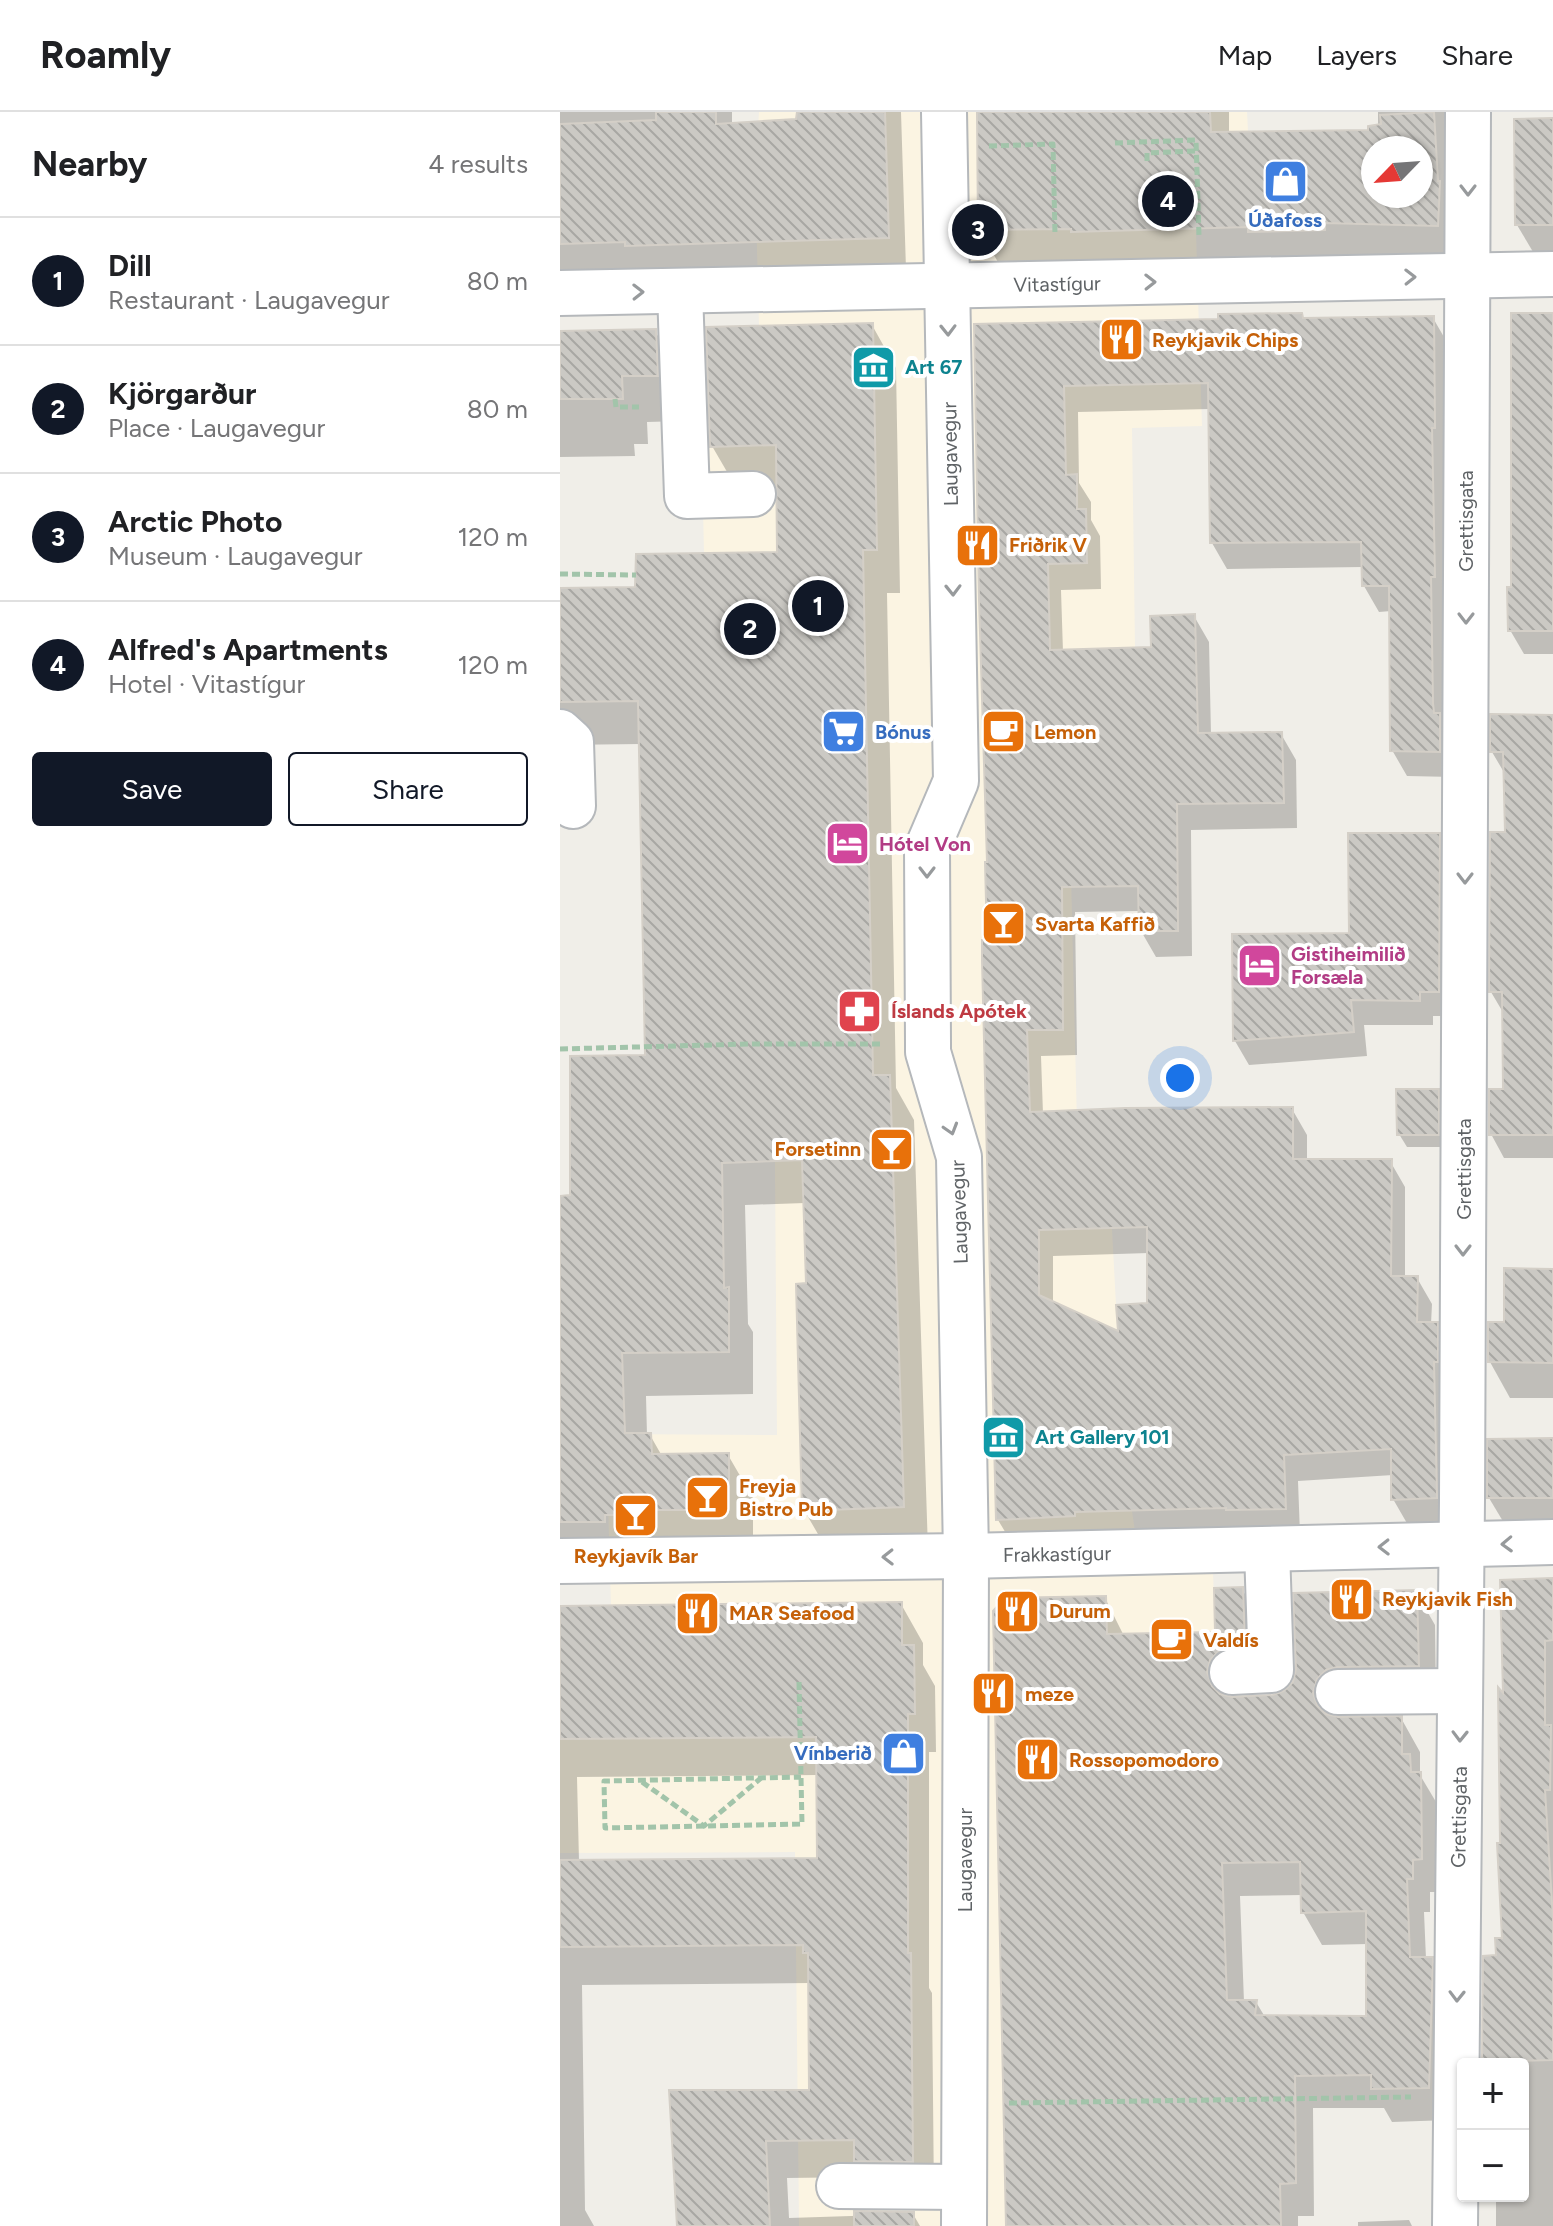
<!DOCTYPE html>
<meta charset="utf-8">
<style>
:root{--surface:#fff;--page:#f2f2f2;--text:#202124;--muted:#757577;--line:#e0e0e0;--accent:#111827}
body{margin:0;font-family:Figtree,sans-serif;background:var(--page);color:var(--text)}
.controls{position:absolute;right:24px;bottom:24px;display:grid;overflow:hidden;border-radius:8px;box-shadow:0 2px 6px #0004}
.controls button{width:72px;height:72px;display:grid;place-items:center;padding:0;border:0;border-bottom:2px solid var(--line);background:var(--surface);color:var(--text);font:40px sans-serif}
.compass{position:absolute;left:801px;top:24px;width:72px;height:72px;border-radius:50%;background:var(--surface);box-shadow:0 2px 6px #0004;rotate:245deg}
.you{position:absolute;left:620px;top:966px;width:28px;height:28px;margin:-20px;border:6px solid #fff;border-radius:50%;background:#1a73e8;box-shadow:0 0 0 12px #1a73e833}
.badge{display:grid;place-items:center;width:52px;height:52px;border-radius:50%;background:var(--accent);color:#fff;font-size:26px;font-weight:700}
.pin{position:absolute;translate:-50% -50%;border:4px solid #fff;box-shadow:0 2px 8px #0006}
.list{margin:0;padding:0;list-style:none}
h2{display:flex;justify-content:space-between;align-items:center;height:104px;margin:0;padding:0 32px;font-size:34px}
h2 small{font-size:26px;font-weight:400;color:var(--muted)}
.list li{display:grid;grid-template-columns:52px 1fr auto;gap:24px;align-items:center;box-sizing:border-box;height:128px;padding:0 32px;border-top:2px solid var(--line)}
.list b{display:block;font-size:30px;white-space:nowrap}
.list p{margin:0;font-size:26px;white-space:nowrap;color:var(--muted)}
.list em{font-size:26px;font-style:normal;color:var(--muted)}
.actions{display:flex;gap:16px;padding:24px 32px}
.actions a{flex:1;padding:18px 0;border:2px solid var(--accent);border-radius:8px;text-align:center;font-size:28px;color:var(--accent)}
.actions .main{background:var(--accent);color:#fff}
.map{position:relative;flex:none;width:993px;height:2114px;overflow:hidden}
header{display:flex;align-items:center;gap:48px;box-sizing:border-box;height:112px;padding:0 40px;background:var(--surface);border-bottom:2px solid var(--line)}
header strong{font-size:38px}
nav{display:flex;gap:44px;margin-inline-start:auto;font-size:28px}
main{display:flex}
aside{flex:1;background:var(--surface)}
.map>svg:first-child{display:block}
.commercial{fill:#fbf4e2}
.shadow{fill:#0003;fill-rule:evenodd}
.building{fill:url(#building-back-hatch);stroke:#d4cfc7;stroke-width:2;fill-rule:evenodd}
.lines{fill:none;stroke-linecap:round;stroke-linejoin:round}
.minor-casing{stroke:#b5b8bb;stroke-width:48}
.path{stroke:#a2c4aa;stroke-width:5;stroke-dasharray:8 4;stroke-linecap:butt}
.minor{stroke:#fff;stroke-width:44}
.oneway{stroke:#979a9c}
.labels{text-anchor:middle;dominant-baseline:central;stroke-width:8;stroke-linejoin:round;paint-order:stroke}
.shop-label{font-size:20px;font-weight:bold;fill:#366cbe;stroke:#fff}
.street-label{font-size:20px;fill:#5f6366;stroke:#fff}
.food-label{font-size:20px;font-weight:bold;fill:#c56008;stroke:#fff;text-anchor:start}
.culture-label{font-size:20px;font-weight:bold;fill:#0d838f;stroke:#fff;text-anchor:start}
.hotel-label{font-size:20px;font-weight:bold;fill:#b23c85;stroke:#fff;text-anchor:start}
.health-label{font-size:20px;font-weight:bold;fill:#be3a42;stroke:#fff;text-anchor:start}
</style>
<header>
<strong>Roamly</strong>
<nav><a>Map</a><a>Layers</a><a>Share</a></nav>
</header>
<main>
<aside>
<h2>Nearby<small>4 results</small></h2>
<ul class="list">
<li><span class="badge">1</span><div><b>Dill</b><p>Restaurant · Laugavegur</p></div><em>80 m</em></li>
<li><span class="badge">2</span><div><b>Kjörgarður</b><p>Place · Laugavegur</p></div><em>80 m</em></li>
<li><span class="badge">3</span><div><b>Arctic Photo</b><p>Museum · Laugavegur</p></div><em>120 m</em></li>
<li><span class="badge">4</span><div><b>Alfred's Apartments</b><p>Hotel · Vitastígur</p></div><em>120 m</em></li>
</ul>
<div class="actions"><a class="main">Save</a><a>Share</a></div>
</aside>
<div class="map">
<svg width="993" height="2114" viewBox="0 0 993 2114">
<defs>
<pattern id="building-back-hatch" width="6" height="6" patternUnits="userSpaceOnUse" patternTransform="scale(2)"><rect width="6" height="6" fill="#cbc9c4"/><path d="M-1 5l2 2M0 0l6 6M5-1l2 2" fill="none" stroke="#a8a7a3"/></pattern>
</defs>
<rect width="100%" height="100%" fill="#f0eee8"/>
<path class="commercial" d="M199,0H687L688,19L633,22L642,314L572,316L575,536L511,761L518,1055L586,1054L587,1115L552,1117L560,1270L574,1356L572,1399L577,1433H652L655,1514H662L663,1541L699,1603L585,1605L574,2114H239L235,1740L0,1741V1494L51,1495L46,1322L217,1323L214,920L84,922L76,454V442L144,441L139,215L199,213L195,63Z"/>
<g class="shadow">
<path d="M0,0H172V13L245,8L244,0H341L346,157L0,162Z"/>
<path d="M418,0H669V22L810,20L818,15V0H894L897,148L439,152L420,118ZM813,36H861V84H813Z"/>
<path d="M993,8V165H988L957,113Z"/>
<path d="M741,203L744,208L873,206L888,232L894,665L847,664L832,638L831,499L819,500L804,474L803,455L667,457L652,431L650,297L518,300L519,371L531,390V408L540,424L541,477L501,478L503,540L593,537L634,504L649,530L651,623L721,622L736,648L737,716L631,718L632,844L596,845L581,819V799L515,800L517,943L481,944L483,1002L732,997L747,1023V1049H830L845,1075V1166H857L872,1192L871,1212H877L892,1238L891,1412L848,1413L833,1387V1363L738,1369L740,1422L453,1433L438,1408L429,752L416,214L660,209ZM589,1141V1193L560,1222L493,1191V1144Z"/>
<path d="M993,203V542H964L950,518L953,477Z"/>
<path d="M312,213L336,256L340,481H327L336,976L354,1008L368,1438L269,1441L244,1398L248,1173L245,1091L185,1093L188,1212L193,1220V1282L86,1284L87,1323H90L102,1344L168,1343L193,1386V1441L0,1453V1086L12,1085L87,945L81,632L0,633V476L77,477L219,442L218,376L177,377L152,334Z"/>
<path d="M95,219L122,265L123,309L87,310L88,332H74L75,344L0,345V221Z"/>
<path d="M993,605V1046H944L931,1022L945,979L944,902L931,880L947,722L945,662L932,640Z"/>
<path d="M879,723L893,747L892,904H873V913H804L807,944L689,953L675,929L674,824L791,823Z"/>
<path d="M878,979L885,992V1035H847L839,1022Z"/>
<path d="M993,1159V1286H950L930,1250L946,1212Z"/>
<path d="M993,1328V1411H944L929,1386Z"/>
<path d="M993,1468V2114H936V2084H963V1952H924L925,1846L938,1845L944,1827L942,1733L945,1587Z"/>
<path d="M682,1477L701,1510L677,1572L667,1586L713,1585L725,1581L856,1480L875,1513L876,1587L775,1600L773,1606H841L860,1640V1663L879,1695L880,1780H870V1800H864L866,1847H871L891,1880L889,2008L832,2010L824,1996H753L754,2104H738V2114H448L545,1486L564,1524L657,1522ZM742,1783L743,1800L762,1833L808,1832V1906L705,1905L696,1890H684L680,1784Z"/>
<path d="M341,1492L363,1531V1553L375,1574L376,1640H369V1876L372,1881L374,2087L306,2065L227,2066L229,2106L353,2102L360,2114H120L251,1980V1871L22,1873L25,2098L34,2114H0V1496ZM258,1663L259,1748L19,1749L17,1665Z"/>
<path d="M849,2108L852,2114H798V2110Z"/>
</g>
<g class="building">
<path d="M96,0H156V12L236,7L237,0H325L329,126L65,134V130L0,132V12L96,8Z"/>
<path d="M417,0H650L651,20L808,18V14L821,12L820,3L874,0L878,69H880L878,114L765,111V118L688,120V115L511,120V117L418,118ZM813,36H861V84H813Z"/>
<path d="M993,6V113H955L954,7Z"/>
<path d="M742,201L743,206L874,204L875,316H872L875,465H871L873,591L874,601H880V640L830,639L829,474H802L801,430L650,431L648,271L504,274L506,363L517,362V397H526L527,451L488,452L490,538L591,535L590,504L635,502L638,621L722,620L724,691L617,692L618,819H579L578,774L502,775L503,918H467L470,1000L565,996L733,995V1047H832L831,1164H858L857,1210H878V1250H874L877,1386L831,1388V1337L724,1343L726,1397L666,1398V1396L515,1400V1404L436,1408L422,848V828H427L425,750H427L419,488L414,212L658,207V202ZM587,1115V1191L556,1193L558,1219L479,1183V1118Z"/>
<path d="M951,201H993V519H948L947,475H951Z"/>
<path d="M313,211L317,438H303L313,963H330L344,1395L242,1399L236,1172L246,1171L242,1048L162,1051L164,1176L169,1175V1240L62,1241L65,1321H91L92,1342L169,1341V1398H92V1403H45V1410H0V1084L10,1083V944L85,943L78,589L0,590V476L75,475L76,442L217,440L216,333L150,335L146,215Z"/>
<path d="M96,217L98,264H62L63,287H0V219Z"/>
<path d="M930,602L993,603V1023H929V977H943L942,880H929L930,720H945L943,640H930Z"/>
<path d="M788,721H880L879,880H860V889L791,888L794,920L673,929L672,822L789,821Z"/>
<path d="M836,977H879V1023H837Z"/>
<path d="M944,1156L993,1157V1251L928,1250V1210H944Z"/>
<path d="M993,1326V1386H927V1327Z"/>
<path d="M993,1466V1528L985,1529V1613H991L990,1678H985L993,1807V1948L922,1950L923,1844L936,1843L935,1826H942L937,1731H940L938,1575L943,1581L940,1468Z"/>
<path d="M683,1475L685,1534L658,1540L650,1548L647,1560L652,1574L660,1582L672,1585L713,1583L724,1579L733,1570L736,1557L733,1481L857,1478L859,1554L777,1555L766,1558L757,1567L753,1581L757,1593L766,1602L778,1605L842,1604V1642H850L851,1660H861L862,1747L853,1748V1767H847L850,1845H873L869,1976L811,1977V1963L735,1964L736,2071L720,2072L721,2114H446L433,1499L445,1486L546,1484L547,1522L655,1520L654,1476ZM740,1750L741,1801L806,1799V1904L695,1903L697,1888H667L662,1751Z"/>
<path d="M342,1490V1533H354L355,1602H348V1841H351L353,2050L294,2049V2028L206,2029L210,2114H117L109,1978H249L248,1841H243V1833L0,1835V1748L257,1746L256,1625L0,1627V1494Z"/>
<path d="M294,2099L354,2100V2114H294Z"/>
</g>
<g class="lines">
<defs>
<g id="minor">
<path d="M384,0L396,669L367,737L368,932V940L399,1045L406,1444L404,2114"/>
<path d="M120,179L127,384L193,382"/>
<path d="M0,181L993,162"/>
<path d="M0,620L11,630L13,694"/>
<path d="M0,1449L406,1444L993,1430"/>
<path d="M672,1560L711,1558L707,1438"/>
<path d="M778,1580L900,1579"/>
<path d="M279,2074L404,2075"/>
<path d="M895,2114L902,1388L908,0"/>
</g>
</defs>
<use href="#minor" class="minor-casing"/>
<g class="path">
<path d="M555,31L636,28L639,124"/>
<path d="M429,34L493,32L495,123"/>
<path d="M587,49V41L636,39"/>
<path d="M55,287L56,295H79"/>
<path d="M0,462L76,463"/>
<path d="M0,937L189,932H323"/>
<path d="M239,1570L242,1712L45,1716L44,1669L241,1665"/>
<path d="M82,1670L144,1714L201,1666"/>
<path d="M449,1991L851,1985"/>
</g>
<use href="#minor" class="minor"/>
</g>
<defs><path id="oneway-chevron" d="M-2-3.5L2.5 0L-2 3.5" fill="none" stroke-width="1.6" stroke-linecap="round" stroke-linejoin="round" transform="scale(2)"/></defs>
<g class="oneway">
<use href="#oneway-chevron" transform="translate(908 78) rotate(90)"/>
<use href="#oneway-chevron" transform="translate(850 165) rotate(-1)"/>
<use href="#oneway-chevron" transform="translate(590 170) rotate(-1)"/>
<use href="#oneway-chevron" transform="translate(78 180) rotate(-1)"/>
<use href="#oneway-chevron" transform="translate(388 218) rotate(89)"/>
<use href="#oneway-chevron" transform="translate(393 478) rotate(89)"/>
<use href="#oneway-chevron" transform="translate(906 506) rotate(90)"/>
<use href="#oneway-chevron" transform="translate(367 760) rotate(90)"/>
<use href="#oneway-chevron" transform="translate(905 766) rotate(90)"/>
<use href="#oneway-chevron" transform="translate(391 1017) rotate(73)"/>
<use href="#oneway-chevron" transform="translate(903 1138) rotate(90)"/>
<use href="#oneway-chevron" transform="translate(947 1432) rotate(178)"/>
<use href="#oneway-chevron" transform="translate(824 1435) rotate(179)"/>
<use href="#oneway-chevron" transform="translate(328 1445) rotate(179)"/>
<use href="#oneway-chevron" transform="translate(900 1624) rotate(91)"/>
<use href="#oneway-chevron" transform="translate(897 1884) rotate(91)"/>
</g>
<defs>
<symbol id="shop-square" viewBox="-11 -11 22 22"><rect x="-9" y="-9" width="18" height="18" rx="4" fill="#3f7fe0" stroke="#fff"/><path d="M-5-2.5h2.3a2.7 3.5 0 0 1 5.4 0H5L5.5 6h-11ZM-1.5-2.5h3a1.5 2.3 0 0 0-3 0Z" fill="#fff"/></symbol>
<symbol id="restaurant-square" viewBox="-11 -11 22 22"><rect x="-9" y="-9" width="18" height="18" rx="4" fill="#e8710a" stroke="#fff"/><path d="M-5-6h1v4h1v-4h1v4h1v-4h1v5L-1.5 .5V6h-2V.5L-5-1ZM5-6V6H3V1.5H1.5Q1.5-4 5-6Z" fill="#fff"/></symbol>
<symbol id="museum-square" viewBox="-11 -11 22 22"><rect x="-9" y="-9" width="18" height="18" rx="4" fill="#0f9aa8" stroke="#fff"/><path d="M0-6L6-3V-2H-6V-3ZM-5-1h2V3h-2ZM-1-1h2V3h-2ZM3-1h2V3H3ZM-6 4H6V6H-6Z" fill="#fff"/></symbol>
<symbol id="supermarket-square" viewBox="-11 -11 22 22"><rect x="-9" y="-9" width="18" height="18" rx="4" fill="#3f7fe0" stroke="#fff"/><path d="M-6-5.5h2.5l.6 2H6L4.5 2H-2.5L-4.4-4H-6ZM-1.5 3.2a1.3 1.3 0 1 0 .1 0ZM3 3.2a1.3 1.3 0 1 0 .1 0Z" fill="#fff"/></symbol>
<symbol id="cafe-square" viewBox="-11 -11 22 22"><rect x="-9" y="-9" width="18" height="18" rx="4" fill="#e8710a" stroke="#fff"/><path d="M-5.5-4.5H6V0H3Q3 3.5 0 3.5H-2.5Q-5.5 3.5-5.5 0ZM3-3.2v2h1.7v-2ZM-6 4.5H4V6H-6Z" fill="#fff"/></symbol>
<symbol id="hotel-square" viewBox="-11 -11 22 22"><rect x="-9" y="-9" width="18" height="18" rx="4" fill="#d1479c" stroke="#fff"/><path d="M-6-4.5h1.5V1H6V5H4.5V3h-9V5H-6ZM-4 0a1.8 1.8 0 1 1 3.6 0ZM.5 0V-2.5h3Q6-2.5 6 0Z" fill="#fff"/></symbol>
<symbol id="bar-square" viewBox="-11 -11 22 22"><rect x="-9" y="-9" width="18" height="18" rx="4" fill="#e8710a" stroke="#fff"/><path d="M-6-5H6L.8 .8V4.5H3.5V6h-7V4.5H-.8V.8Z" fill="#fff"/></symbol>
<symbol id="pharmacy-square" viewBox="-11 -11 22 22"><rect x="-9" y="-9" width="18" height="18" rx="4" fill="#e0444e" stroke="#fff"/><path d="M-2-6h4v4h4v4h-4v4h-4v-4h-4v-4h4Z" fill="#fff"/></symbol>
</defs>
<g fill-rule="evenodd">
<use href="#shop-square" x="700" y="44" width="51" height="51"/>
<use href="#restaurant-square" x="536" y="202" width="51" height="51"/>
<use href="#museum-square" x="288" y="230" width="51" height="51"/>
<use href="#restaurant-square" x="392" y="408" width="51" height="51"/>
<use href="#supermarket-square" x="258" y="594" width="51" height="51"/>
<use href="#cafe-square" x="418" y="594" width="51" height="51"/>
<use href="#hotel-square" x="262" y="706" width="51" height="51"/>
<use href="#bar-square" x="418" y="786" width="51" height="51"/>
<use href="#hotel-square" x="674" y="828" width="51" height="51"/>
<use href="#pharmacy-square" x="274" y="874" width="51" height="51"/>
<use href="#bar-square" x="306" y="1012" width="51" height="51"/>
<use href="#museum-square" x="418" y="1300" width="51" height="51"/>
<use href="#bar-square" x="122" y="1360" width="51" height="51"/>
<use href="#bar-square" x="50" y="1378" width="51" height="51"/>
<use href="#restaurant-square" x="766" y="1462" width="51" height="51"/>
<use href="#restaurant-square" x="432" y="1474" width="51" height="51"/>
<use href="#restaurant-square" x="112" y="1476" width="51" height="51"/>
<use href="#cafe-square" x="586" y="1502" width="51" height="51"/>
<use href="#restaurant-square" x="408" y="1556" width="51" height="51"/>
<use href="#shop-square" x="318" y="1616" width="51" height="51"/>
<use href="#restaurant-square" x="452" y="1622" width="51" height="51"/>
</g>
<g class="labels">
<g class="shop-label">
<text x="725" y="108">Úðafoss</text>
<text x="315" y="620" text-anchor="start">Bónus</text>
<text x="312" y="1641" text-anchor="end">Vínberið</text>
</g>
<g class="street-label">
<text transform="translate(497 172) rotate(-1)">Vitastígur</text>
<text transform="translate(390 342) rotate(-91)">Laugavegur</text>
<text transform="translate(906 409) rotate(-90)">Grettisgata</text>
<text transform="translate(904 1057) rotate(-90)">Grettisgata</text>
<text transform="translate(399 1100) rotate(-92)">Laugavegur</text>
<text transform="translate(497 1442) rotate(-1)">Frakkastígur</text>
<text transform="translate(899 1705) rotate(-89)">Grettisgata</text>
<text transform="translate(405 1748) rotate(-90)">Laugavegur</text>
</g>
<g class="food-label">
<text x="592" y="228">Reykjavik Chips</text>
<text x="449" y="433">Friðrik V</text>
<text x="474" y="620">Lemon</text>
<text x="475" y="812">Svarta Kaffið</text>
<text x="301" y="1037" text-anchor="end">Forsetinn</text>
<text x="179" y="1374">Freyja<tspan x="179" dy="23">Bistro Pub</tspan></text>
<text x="76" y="1444" text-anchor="middle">Reykjavík Bar</text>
<text x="822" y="1487">Reykjavik Fish</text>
<text x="489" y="1499">Durum</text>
<text x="169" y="1501">MAR Seafood</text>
<text x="643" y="1528">Valdís</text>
<text x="465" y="1582">meze</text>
<text x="509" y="1648">Rossopomodoro</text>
</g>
<g class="culture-label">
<text x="345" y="255">Art 67</text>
<text x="475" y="1325">Art Gallery 101</text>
</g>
<g class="hotel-label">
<text x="319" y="732">Hótel Von</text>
<text x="731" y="842">Gistiheimilið<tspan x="731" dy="23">Forsæla</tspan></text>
</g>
<g class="health-label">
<text x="331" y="899">Íslands Apótek</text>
</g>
</g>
</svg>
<div class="controls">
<button>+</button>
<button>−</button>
</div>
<svg class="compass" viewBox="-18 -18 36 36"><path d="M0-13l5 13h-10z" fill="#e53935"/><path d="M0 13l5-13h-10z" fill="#757577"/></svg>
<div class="you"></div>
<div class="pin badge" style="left:258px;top:494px">1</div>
<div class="pin badge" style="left:190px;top:517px">2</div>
<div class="pin badge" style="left:418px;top:118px">3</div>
<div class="pin badge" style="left:608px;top:89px">4</div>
</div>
</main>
